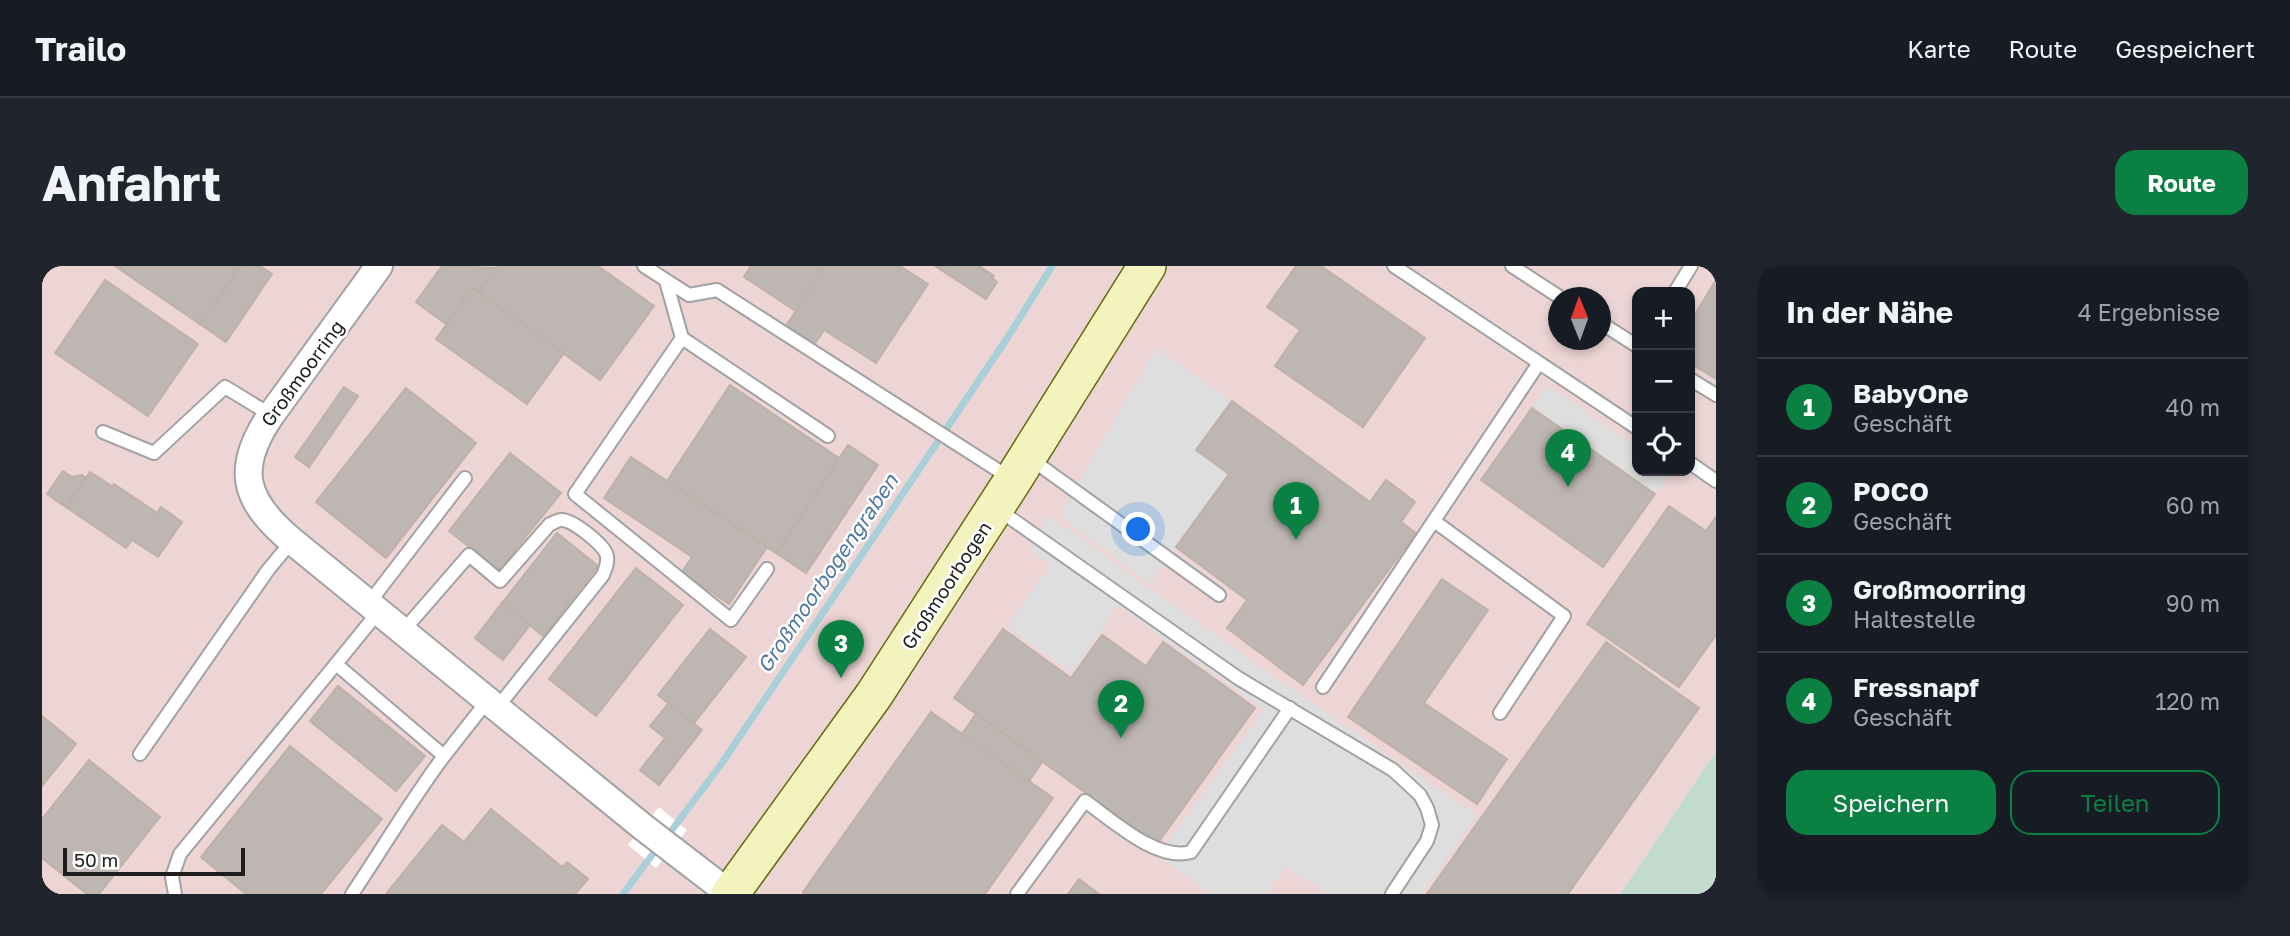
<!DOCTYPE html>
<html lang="de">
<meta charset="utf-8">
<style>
:root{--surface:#171b24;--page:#20242c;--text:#f1f3f6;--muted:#9ea1a6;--line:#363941;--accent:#0b8043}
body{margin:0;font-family:"Golos Text",sans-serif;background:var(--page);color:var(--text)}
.controls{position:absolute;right:21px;top:21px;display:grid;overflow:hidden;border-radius:14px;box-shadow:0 4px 10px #0003}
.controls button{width:63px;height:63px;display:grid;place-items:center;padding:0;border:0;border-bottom:2px solid var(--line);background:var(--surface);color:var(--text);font:35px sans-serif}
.compass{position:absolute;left:1506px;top:21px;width:63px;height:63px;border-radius:50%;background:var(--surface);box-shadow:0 4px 10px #0003;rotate:359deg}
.scale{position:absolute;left:21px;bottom:18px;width:182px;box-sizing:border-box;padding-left:7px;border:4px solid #1e1e1e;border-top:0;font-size:19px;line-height:24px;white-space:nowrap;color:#1e1e1e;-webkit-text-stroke:5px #fff;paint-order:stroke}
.you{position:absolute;left:1097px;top:264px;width:24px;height:24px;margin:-18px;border:5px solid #fff;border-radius:50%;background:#1a73e8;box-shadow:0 0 0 10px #1a73e833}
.badge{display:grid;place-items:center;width:46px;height:46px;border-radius:50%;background:var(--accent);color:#fff;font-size:23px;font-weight:700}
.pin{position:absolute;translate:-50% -58px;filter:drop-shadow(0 2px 4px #0008)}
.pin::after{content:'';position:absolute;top:37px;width:24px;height:21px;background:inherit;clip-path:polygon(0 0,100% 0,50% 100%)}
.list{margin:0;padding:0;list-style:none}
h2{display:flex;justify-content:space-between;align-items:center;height:91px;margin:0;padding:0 28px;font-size:30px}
h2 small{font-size:23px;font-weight:400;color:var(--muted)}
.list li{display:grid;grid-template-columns:46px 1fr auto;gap:21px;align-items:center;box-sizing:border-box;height:98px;padding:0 28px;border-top:2px solid var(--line)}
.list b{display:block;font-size:26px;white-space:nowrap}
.list p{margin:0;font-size:23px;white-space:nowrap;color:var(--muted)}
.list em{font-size:23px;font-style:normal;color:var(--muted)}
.actions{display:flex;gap:14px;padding:21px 28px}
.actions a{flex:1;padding:16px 0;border:2px solid var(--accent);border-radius:21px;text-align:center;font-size:24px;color:var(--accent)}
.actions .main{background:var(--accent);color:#fff}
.icon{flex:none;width:38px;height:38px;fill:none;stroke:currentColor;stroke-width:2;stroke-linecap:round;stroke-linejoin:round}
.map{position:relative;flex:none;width:1674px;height:628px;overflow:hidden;border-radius:21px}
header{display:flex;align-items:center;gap:42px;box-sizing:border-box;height:98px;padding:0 35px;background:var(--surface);border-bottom:2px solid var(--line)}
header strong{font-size:33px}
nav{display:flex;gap:38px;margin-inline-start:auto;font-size:24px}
.intro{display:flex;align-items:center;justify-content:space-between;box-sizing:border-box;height:168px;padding:0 42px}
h1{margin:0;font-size:49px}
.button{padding:18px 32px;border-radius:21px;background:var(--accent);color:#fff;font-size:24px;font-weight:700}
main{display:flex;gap:42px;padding:0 42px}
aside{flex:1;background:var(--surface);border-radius:21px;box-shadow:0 4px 10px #0003}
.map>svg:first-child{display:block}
.commercial{fill:#edd5d5;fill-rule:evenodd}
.wetland{fill:#c3dbcf}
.parking{fill:#dedede}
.pier{fill:#fff}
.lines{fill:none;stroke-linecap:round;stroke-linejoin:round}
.stream{stroke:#a9cfd8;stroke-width:7}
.building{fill:#beb6b2;stroke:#beb1a8;stroke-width:2}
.lane-casing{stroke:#a2a2a2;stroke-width:16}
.street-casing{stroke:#a2a2a2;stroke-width:30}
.secondary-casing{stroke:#646b0e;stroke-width:40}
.lane{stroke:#fff;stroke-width:12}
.street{stroke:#fff;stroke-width:26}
.secondary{stroke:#f3f4bd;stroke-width:37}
.labels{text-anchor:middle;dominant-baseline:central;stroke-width:5;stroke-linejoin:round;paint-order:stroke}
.street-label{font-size:19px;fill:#1e1e1e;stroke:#fff}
.water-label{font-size:21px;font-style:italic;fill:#50799e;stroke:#fff}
</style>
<header>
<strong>Trailo</strong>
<nav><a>Karte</a><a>Route</a><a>Gespeichert</a></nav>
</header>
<div class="intro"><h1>Anfahrt</h1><a class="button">Route</a></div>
<main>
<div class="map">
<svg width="1674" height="628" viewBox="0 0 1674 628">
<rect width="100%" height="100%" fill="#eeeae5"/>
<path class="commercial" d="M0,0H1674V485L1578,628H0ZM1595,26H1648V205H1595ZM1517,32H1559V74H1517Z"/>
<path class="wetland" d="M1674,485V628H1578Z"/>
<g class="parking">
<path d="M1114,82L1190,135L1154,183L1187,208L1108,318L1017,249Z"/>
<path d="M1506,119L1595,181V205L1631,206L1613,228L1490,142Z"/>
<path d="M1007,250L1242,418L1435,549L1379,628H1286L1244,601L1223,628H1169L1116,590L1222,444L1076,340L1030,406L965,361L1009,298L986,282Z"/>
</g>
<path class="pier" d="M617,541L645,564L614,602L586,579Z"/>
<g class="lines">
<g class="stream">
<path d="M624,572L680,497L966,71L1010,0"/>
<path d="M581,628L616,581"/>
</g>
</g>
<g class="building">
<path d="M73,0H199L158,58Z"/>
<path d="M199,0H218L230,8L184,76L158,58Z"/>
<path d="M400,0L454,2L437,26L431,22L404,58L374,36Z"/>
<path d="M456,0H556L612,40L558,114L437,26Z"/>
<path d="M709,0H783L754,45L702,11Z"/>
<path d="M783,0H858L886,18L834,97L782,64L772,79L744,60Z"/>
<path d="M893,0H937L952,10L950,12L955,16L944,33Z"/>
<path d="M1254,0H1279L1383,72L1321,161L1233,100L1258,64L1225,41Z"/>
<path d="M63,14L156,78L106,150L13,87Z"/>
<path d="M1674,14V113L1648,97V53L1650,49L1652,50Z"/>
<path d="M431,22L522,87L485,138L394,73Z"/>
<path d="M688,119L797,192L734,287L625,215Z"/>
<path d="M302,121L316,130L267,201L253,191Z"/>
<path d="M364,122L434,177L344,292L274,236Z"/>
<path d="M1190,135L1328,236L1344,214L1373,236L1359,256L1374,267L1261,419L1185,362L1205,334L1134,281L1187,208L1154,184Z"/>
<path d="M1490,142L1613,228L1561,301L1439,214Z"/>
<path d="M806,179L836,199L764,307L734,287Z"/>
<path d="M468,187L519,227L457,304L407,265Z"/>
<path d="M589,191L725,281L687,338L640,306L650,291L562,232Z"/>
<path d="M21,205L30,211L40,209L44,212L24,241L5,228Z"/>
<path d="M48,206L70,220L72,218L115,247L119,241L140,256L116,291L90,274L84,282L24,241Z"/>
<path d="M1627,240L1664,265L1674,251V369L1637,421L1545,358Z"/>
<path d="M515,267L556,300L501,370L460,337Z"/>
<path d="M594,302L641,339L554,450L507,413Z"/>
<path d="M1400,313L1446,344L1382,437L1465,493L1435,538L1306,451Z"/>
<path d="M460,337L488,359L461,394L433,372Z"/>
<path d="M668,363L704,391L652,457L616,429Z"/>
<path d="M961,363L1029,412L1060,369L1104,400L1121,376L1213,442L1115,578L912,432Z"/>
<path d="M1564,376L1657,442L1526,628H1385Z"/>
<path d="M296,420L383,490L354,525L268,455Z"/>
<path d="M626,438L660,464L617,519L598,504L623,472L608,460Z"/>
<path d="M889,446L1011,532L943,628H764L761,626Z"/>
<path d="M934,448L1000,496L987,515L920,468Z"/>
<path d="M0,450L34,478L0,520Z"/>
<path d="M248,480L340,553L279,628H204L159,591Z"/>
<path d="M47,494L118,551L57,628H45L0,592V553Z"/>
<path d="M449,543L520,601L525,596L546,613L533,628H344L400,559L422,576Z"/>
<path d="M1037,613L1057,628H1026Z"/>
</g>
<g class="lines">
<defs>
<g id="lane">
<path d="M602,0L647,29L675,24L968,212"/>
<path d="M1352,0L1595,162"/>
<path d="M1470,0L1519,32"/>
<path d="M624,15L640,72L786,170"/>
<path d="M1633,26L1649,0"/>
<path d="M1559,57L1595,80"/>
<path d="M640,72L533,228L689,354L725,303"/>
<path d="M1648,113L1674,129"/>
<path d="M61,166L112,187L183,121L229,149"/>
<path d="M989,193L1177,329"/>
<path d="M1648,197L1674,215"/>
<path d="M957,244L1196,412L1351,504L1378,529L1385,542L1390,559L1385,575L1350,628"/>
<path d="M1392,255L1522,350L1458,447"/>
<path d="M327,337L423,212"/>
<path d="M337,345L294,398L402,490L446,434"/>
<path d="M361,365L427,289L458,315L508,258C512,257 515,254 519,254C530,253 559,277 564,287C567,294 564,302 561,309L455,442"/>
<path d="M1281,421L1497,97"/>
<path d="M98,488L226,304L250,275"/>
<path d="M133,628L130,611L138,588L294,398"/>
<path d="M310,628C341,582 369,534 402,490"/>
<path d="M975,628L1043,535C1070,554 1115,596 1149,586L1248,442"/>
</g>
<path id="street" d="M337,0L229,149C192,203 202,235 250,275L601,561L688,628"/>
<path id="secondary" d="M688,628L832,429L971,214L1105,0"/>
</defs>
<use href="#lane" class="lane-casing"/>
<use href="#street" class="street-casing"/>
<use href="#secondary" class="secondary-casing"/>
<use href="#lane" class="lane"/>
<use href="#street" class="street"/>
<use href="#secondary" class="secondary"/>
</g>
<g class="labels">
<g class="street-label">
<text transform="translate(260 107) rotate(-54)">Großmoorring</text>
<text transform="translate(904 319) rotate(-57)">Großmoorbogen</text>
</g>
<g class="water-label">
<text transform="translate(785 307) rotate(-56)">Großmoorbogengraben</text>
</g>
</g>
</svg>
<div class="controls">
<button>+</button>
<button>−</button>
<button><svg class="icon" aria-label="locate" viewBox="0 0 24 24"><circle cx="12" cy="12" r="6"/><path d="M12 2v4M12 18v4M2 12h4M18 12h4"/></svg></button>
</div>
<svg class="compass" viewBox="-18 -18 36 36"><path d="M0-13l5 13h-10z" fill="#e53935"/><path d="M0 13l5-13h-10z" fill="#9ea1a6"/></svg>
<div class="scale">50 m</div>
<div class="you"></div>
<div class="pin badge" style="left:1254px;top:274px">1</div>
<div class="pin badge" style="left:1079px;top:472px">2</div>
<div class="pin badge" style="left:799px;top:412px">3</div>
<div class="pin badge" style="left:1526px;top:221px">4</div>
</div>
<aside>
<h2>In der Nähe<small>4 Ergebnisse</small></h2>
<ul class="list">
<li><span class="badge">1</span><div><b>BabyOne</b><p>Geschäft</p></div><em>40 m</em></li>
<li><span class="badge">2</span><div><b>POCO</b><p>Geschäft</p></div><em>60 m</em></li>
<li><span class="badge">3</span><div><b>Großmoorring</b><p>Haltestelle</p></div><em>90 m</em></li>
<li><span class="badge">4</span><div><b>Fressnapf</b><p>Geschäft</p></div><em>120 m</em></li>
</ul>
<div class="actions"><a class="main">Speichern</a><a>Teilen</a></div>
</aside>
</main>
